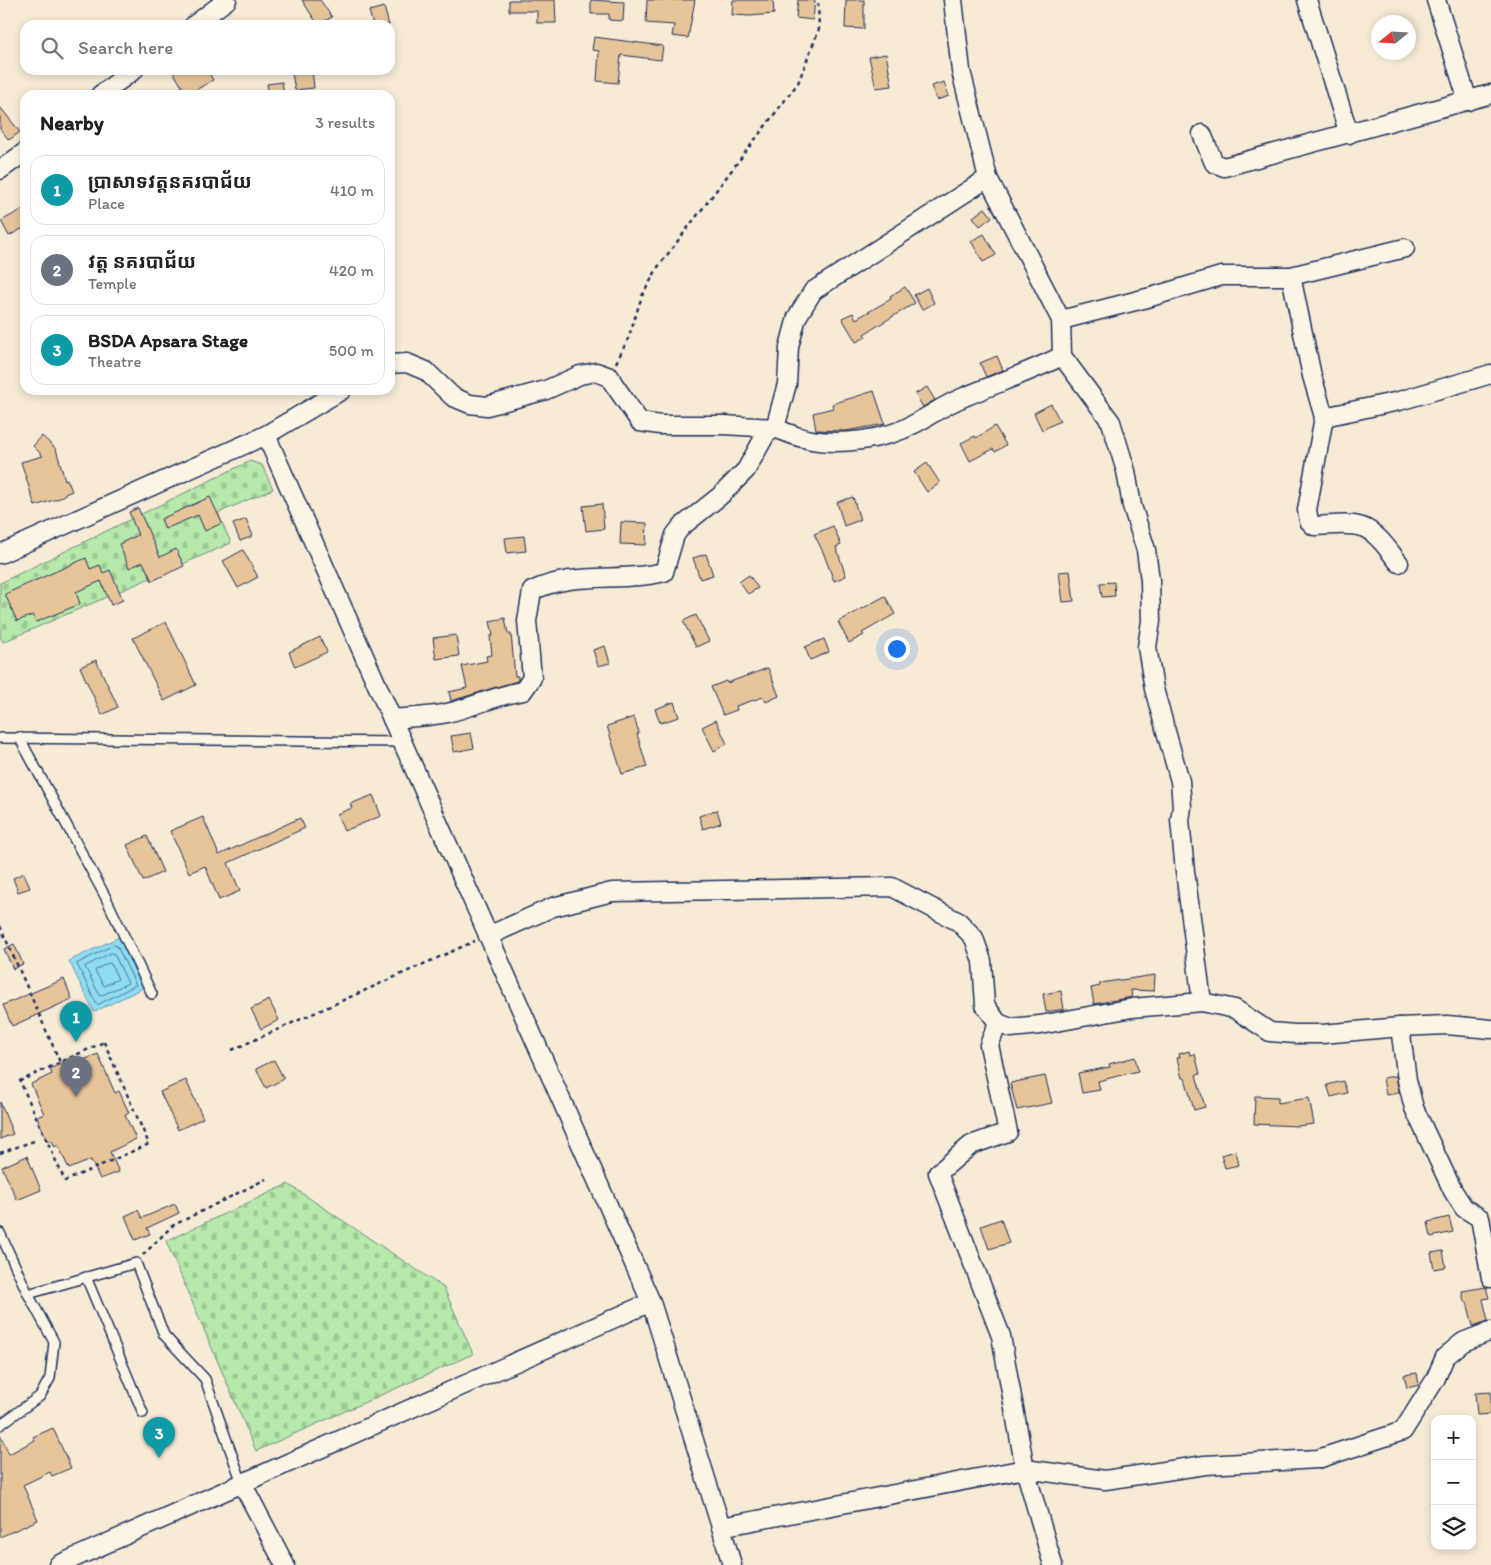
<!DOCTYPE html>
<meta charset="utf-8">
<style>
:root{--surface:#fff;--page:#f2f2f2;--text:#202124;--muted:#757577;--line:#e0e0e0;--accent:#1f6fb2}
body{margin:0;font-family:Itim,"Noto Sans Khmer",sans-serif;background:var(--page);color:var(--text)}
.controls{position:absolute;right:15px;bottom:15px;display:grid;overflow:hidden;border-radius:10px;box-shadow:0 2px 8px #0003}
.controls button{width:45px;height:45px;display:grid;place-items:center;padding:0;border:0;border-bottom:1px solid var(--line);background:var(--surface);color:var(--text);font:25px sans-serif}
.compass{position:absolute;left:1371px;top:15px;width:45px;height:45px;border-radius:50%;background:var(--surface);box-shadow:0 2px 8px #0003;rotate:252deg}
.you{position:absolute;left:896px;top:648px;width:18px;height:18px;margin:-12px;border:4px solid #fff;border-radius:50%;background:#1a73e8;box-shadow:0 0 0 8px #1a73e833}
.badge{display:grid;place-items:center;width:32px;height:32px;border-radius:50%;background:var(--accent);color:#fff;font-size:16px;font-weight:700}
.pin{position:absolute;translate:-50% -41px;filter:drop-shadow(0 1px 2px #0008)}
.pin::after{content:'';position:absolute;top:26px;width:18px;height:15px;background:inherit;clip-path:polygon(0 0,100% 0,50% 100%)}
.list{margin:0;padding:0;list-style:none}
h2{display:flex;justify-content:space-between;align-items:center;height:65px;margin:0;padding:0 20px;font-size:21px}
h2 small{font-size:16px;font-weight:400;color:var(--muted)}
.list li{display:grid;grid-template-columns:32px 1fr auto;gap:15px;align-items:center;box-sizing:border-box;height:70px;margin:0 10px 10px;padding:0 10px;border:1px solid var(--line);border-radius:15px}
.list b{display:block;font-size:19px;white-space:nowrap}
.list p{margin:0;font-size:16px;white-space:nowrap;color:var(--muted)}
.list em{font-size:16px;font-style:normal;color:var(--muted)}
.icon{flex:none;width:28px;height:28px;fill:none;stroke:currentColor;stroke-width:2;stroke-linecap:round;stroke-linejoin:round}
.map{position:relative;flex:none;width:1491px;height:1565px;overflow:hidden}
.search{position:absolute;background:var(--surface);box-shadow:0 2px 8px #0003;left:20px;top:20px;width:375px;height:55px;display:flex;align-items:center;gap:12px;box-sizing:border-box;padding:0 18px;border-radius:15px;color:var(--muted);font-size:19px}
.panel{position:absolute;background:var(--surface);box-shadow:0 2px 8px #0003;left:20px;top:90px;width:375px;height:305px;border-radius:15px}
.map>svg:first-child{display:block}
.cemetery{fill:url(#cemetery-stones);stroke:#688c84}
.water{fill:#90dcf0;stroke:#6197b6}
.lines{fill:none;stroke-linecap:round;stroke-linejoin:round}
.shore{stroke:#4a7498;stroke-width:1}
.building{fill:#e8c499;stroke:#1b2f5e}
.service-casing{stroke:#1b2f5e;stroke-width:12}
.minor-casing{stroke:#1b2f5e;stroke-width:21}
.path{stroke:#1b2f5e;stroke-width:2.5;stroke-dasharray:4 4;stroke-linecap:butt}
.service{stroke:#fcf5e5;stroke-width:9}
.minor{stroke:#fcf5e5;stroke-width:18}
</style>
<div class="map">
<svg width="1491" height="1565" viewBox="0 0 1491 1565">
<defs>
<pattern id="cemetery-stones" width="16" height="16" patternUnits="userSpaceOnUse" patternTransform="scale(1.25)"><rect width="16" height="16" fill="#b6e9aa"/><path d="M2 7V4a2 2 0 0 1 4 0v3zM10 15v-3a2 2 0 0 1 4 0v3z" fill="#9cc895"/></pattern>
</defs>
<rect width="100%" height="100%" fill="#f8ebd6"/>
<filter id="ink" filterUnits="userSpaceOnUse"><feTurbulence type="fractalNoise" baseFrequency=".02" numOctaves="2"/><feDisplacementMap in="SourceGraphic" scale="10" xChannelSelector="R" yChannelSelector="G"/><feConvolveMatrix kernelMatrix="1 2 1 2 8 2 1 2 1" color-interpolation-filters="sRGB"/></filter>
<g filter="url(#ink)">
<g class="cemetery">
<path d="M250,461L262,465L273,489L218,513L231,543L3,642L0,636V583Z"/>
<path d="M288,1184L444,1288L473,1354L256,1451L166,1241Z"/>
</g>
<path class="water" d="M119,937L143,988L94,1012L69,961Z"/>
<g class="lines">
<g class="shore">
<path d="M114,945L117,946L136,985L97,1005L77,964Z"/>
<path d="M111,953L114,954L128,983L100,996L85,967Z"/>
<path d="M108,963L111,964L118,979L104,986L95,971Z"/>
</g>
</g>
<g class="building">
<path d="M302,0H320L332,17L318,25Z"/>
<path d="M509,0H555L556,23H537V11H509Z"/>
<path d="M591,0L624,2L623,21L609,20V14H591Z"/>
<path d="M647,0H695L688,38L672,36L674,25L646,23Z"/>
<path d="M733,0H773L774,14L750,16L732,15Z"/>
<path d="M798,0H815L813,20L796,18Z"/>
<path d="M846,0H864V29L845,28Z"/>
<path d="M384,7L389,25H373L369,11Z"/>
<path d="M594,37L663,46L661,60L621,55L618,83L597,81L599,51L592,50Z"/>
<path d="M886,54L892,86L876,88L869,57Z"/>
<path d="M172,70H207L213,80L187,95Z"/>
<path d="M312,70L314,88L295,90L292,73Z"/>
<path d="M282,82L284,95H269L267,84Z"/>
<path d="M944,82L949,96L937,100L931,86Z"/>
<path d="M0,107L20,132L9,140L0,129Z"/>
<path d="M25,208V227L9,236L1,221Z"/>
<path d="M985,208L992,217L980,226L973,217Z"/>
<path d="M984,234L996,255L983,262L971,241Z"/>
<path d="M905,287L915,303L864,334L866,337L856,342L842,318L853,313L856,319L891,299L890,296Z"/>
<path d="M927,288L934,303L922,310L914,295Z"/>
<path d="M997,356L1003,370L986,377L980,363Z"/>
<path d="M927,387L935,400L923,407L915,394Z"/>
<path d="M874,391L885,424L846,431L816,430L813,413L833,408L832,404Z"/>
<path d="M1051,404L1060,421L1042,430L1034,413Z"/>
<path d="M995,426L1006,445L995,452L993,449L970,461L961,443L975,436L976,438Z"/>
<path d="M42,436L56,449L65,480L67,479L72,491L63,495V497L35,506L21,462L43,456L33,446Z"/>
<path d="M927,463L940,483L927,492L914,472Z"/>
<path d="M210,497L222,523L205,531L198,515L165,529L161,519Z"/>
<path d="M853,497L860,520L844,526L837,502Z"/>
<path d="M602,504L604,529L586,531L583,506Z"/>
<path d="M138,508L160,557L176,549L184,566L152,581L143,562L129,568L119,544L138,535L129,512Z"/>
<path d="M246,519L253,536L240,541L233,524Z"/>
<path d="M621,522L647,523L646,545L620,544Z"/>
<path d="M833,526L841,545L836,547L846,576L834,581L823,552L814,534Z"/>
<path d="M524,536L526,551L507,553L505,538Z"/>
<path d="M243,550L258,577L238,588L223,561Z"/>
<path d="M706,554L713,575L700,579L693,558Z"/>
<path d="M86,558L90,569L100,565L103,573L110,570L123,600L111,605L101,581L76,592L80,604L36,622L33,615L17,621L5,594Z"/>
<path d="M1070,571L1074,601L1063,602L1059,572Z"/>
<path d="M749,575L758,588L748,594L739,582Z"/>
<path d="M1114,582L1115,596L1102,597L1100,583Z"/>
<path d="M885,596L895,614L862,633L864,635L849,643L838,622Z"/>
<path d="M696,615L709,641L696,647L683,621Z"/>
<path d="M505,618L508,634H511L515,676H518V680L517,681L451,701L449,692L467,688L462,666L487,661L486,656L492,655L490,636H493L490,621Z"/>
<path d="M166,622L196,685L164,701L133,638Z"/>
<path d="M456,635L459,656L436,659L433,638Z"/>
<path d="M320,637L327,652L295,667L289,652Z"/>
<path d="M824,639L829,652L810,660L805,647Z"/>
<path d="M605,646L610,663L598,666L593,650Z"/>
<path d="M96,660L118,707L102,715L80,667Z"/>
<path d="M768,668L779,696L766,702L763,697L736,706L737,710L723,715L711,687L726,681L727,683Z"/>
<path d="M674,702L679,717L660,723L655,709Z"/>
<path d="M634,717L639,733L637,734L647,767L622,774L607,726Z"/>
<path d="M716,720L727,744L714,751L702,727Z"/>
<path d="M471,733L474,748L454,752L451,736Z"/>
<path d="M373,795L381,816L344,831L337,814L352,808L350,804Z"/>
<path d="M717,810L721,823L703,829L699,816Z"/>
<path d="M203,817L219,855L300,818L305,828L228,863L240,891L219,900L205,866L189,873L170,831Z"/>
<path d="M147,836L163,872L143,881L127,845Z"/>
<path d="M24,873L30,888L18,892L13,878Z"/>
<path d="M14,944L23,964L13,969L4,949Z"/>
<path d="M1155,975L1154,991L1131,990L1132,997L1094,1004L1091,988L1100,986V983Z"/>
<path d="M64,979L72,999L12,1026L3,1005Z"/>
<path d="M1061,991L1064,1009L1046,1012L1043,994Z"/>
<path d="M269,1000L279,1020L261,1029L251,1009Z"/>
<path d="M1189,1051L1190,1055L1195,1054L1200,1074L1196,1075L1205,1107L1194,1110L1185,1078H1182L1177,1058L1180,1057L1179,1054Z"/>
<path d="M98,1054L115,1093L119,1091L129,1113L125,1115L136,1139L110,1152L119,1172L100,1179L91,1160L69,1169L58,1145L55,1147L52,1140L48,1142L37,1117L44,1114L31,1084L52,1074L50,1069L72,1058L74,1064Z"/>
<path d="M1135,1057L1138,1071L1098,1081L1100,1090L1082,1093L1078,1073L1110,1067L1109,1064Z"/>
<path d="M274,1060L284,1079L266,1088L256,1069Z"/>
<path d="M1045,1076L1052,1103L1017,1110L1010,1083Z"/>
<path d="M1396,1076L1399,1093L1386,1095L1383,1078Z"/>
<path d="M186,1080L203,1118L178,1130L160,1092Z"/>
<path d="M1343,1081L1347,1093L1331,1097L1327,1085Z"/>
<path d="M1255,1096L1278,1097V1103L1309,1098L1314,1124L1298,1126L1254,1124Z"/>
<path d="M0,1102L13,1134L0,1139Z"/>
<path d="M1236,1151L1239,1165L1225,1168L1221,1155Z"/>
<path d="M27,1156L41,1190L17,1200L2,1167Z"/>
<path d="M175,1204L179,1213L147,1228L150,1234L135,1240L125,1216L138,1210L142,1218Z"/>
<path d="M1449,1217L1453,1232L1431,1237L1428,1222Z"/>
<path d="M1001,1219L1009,1243L989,1249L981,1226Z"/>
<path d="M1443,1251L1446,1267L1434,1269L1431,1253Z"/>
<path d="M1486,1287L1489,1298L1483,1299L1488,1321L1473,1326L1467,1302H1464L1462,1291Z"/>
<path d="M1417,1373L1419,1385L1407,1388L1404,1375Z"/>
<path d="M1491,1392V1414L1477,1415L1475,1393Z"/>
<path d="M53,1428L71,1468L52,1476L50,1472L23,1485L38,1520L0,1537V1434L9,1454L35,1440L33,1437Z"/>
</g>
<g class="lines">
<defs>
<g id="service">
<path d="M19,737L105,896L152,994"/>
<path d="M0,738L402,742"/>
<path d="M0,1233L28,1294L54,1342L50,1378L40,1396L0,1425"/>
<path d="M86,1277L143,1413"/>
<path d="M28,1294L136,1263L164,1335L205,1379L242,1483"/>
</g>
<g id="minor">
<path d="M953,0L961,71L988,178L1061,320L1062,356L1111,422L1126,471L1132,506L1146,550L1150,580L1151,621L1147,647L1154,689L1180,781L1182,807L1180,820L1185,871L1202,1002"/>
<path d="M1307,0L1349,134"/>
<path d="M1436,0L1468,101"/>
<path d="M194,25L227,0"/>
<path d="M100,95L134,70"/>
<path d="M1202,134L1214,163L1224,167L1491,94"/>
<path d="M0,170L25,152"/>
<path d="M1291,276L1312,376L1324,417L1399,401L1491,374"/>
<path d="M1061,320L1151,297L1221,276H1291L1405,248"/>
<path d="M390,364L407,363L426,371L453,397L470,404L487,406L546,390L580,375L596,372L610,377L613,383L640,422L660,425H724L775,428L787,384L789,347L797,317L813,291L988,178"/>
<path d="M1324,417L1307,510L1309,521L1314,526C1329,526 1347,522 1362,527C1377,532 1389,551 1399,563"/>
<path d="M266,435L342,390"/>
<path d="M0,554L266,435L651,1302L721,1527"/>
<path d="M392,719C410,717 430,717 447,713C473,707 497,695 523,691L532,678L527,621L532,591C575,570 620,583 664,572L675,535L681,527L720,496L746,470L766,434L775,428C785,432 796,437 807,439C838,446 886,440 914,424C931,415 946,404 964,397C997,383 1030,372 1062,356"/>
<path d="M488,936L553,907L612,892L892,887L959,922L974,938L982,961L985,1005L998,1023L1011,1028L1040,1025L1132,1008L1202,1002L1235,1009L1270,1032L1295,1034H1322L1400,1027L1447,1025L1491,1029"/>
<path d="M998,1023L989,1045L1008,1132L971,1145L938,1173L1001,1336L1025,1469L1053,1565"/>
<path d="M1400,1027L1407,1080L1414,1108L1453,1191L1464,1208L1480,1218L1491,1278"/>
<path d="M242,1483L285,1565"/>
<path d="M58,1565L651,1302"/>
<path d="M732,1565L721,1527L1025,1469L1105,1480L1205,1465L1318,1459L1403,1431L1435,1380L1445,1357L1463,1342L1491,1331"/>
</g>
</defs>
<use href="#service" class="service-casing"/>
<use href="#minor" class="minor-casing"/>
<g class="path">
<path d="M616,363L628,339L642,296L658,267L798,83L819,29L818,0"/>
<path d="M0,926L60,1062"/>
<path d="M104,1042L149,1144L65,1181L20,1081Z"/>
<path d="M232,1050L475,941"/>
<path d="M0,1153L34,1141"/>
<path d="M143,1255L172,1226L266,1179"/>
</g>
<use href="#service" class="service"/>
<use href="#minor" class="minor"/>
</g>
</g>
</svg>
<div class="controls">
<button>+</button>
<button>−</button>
<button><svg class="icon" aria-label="layers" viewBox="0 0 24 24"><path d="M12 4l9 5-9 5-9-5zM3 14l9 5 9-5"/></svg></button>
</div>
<svg class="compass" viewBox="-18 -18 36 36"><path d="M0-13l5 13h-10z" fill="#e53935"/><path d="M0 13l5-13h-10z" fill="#757577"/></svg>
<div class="you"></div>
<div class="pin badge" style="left:76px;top:1042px;background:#0f9aa8">1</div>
<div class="pin badge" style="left:76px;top:1097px;background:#6b7280">2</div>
<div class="pin badge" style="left:159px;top:1458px;background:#0f9aa8">3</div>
<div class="search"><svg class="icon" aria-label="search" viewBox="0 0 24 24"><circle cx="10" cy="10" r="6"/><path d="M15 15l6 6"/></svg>Search here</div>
<section class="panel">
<h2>Nearby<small>3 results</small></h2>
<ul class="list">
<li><span class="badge" style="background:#0f9aa8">1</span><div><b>ប្រាសាទវត្តនគរបាជ័យ</b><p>Place</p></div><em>410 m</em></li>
<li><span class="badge" style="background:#6b7280">2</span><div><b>វត្ត នគរបាជ័យ</b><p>Temple</p></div><em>420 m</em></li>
<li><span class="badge" style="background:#0f9aa8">3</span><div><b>BSDA Apsara Stage</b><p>Theatre</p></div><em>500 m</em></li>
</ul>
</section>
</div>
